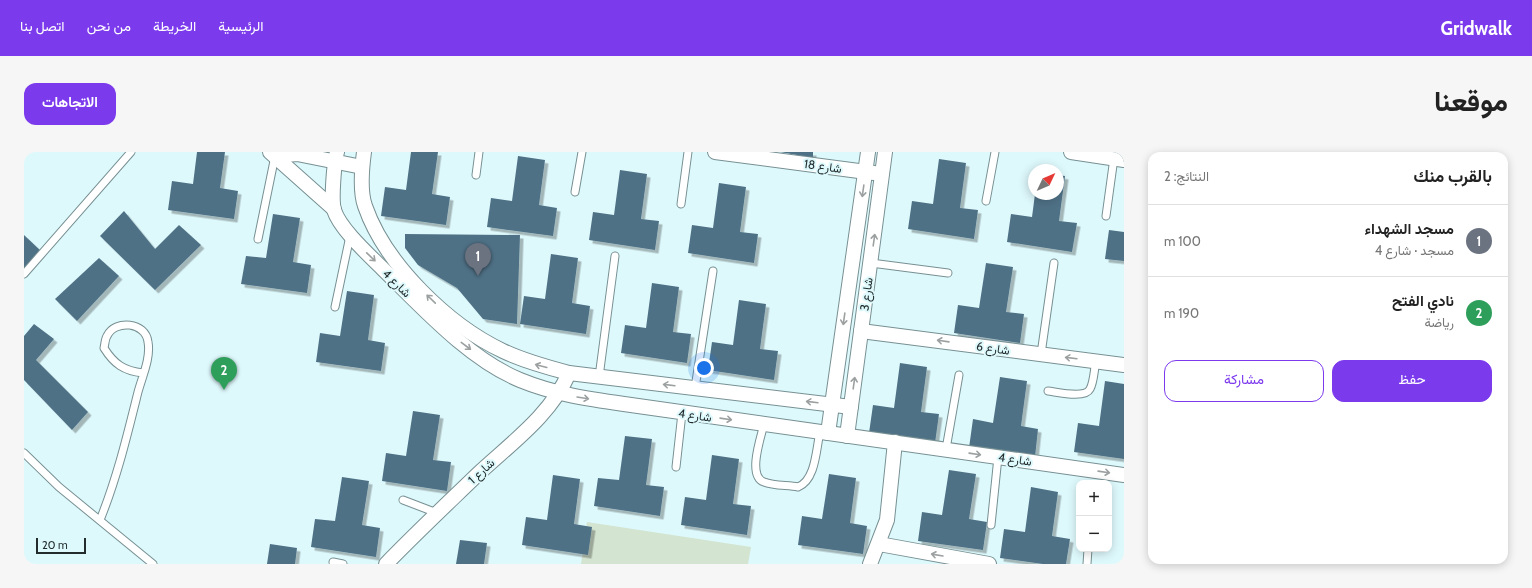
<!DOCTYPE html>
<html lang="ar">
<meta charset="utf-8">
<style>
:root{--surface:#fff;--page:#f6f6f6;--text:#222;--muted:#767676;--line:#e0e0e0;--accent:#7c3aed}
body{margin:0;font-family:Cabin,Vazirmatn,sans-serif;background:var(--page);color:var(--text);direction:rtl}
.controls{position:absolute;right:12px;bottom:12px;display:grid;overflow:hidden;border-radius:8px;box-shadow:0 2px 10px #0003}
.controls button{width:36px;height:36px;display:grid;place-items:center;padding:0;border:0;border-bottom:1px solid var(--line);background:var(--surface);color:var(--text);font:20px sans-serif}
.compass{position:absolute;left:1004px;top:12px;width:36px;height:36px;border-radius:50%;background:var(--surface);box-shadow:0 2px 10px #0003;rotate:46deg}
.scale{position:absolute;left:12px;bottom:10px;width:50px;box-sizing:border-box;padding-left:4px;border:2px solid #222c2d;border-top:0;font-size:11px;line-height:14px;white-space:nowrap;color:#222c2d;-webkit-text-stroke:3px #def9fc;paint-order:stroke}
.you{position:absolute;left:680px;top:216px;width:14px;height:14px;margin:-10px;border:3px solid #fff;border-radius:50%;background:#1a73e8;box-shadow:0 0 0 6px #1a73e833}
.badge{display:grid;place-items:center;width:26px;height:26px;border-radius:50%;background:var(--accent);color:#fff;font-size:13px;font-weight:700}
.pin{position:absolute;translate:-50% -33px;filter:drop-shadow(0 1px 2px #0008)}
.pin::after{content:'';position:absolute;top:21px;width:14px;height:12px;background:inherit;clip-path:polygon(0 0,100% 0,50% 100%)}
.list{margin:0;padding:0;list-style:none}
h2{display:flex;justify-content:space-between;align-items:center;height:52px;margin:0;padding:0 16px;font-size:17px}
h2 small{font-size:13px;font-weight:400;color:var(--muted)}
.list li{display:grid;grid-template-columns:26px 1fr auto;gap:12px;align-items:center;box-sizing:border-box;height:72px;padding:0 16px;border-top:1px solid var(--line)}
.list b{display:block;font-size:15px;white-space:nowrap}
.list p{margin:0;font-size:13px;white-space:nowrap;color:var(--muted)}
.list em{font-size:13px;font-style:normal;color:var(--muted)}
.actions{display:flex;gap:8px;padding:12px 16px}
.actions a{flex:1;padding:9px 0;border:1px solid var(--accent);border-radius:12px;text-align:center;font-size:14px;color:var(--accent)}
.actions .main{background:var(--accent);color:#fff}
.map{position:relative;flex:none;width:1100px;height:412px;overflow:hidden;direction:ltr;border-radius:12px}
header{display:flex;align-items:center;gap:24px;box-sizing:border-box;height:56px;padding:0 20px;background:var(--accent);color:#fff}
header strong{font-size:19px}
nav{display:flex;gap:22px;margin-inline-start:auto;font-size:14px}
.intro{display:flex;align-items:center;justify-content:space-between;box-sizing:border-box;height:96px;padding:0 24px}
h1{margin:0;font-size:28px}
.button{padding:10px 18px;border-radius:12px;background:var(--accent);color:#fff;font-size:14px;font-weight:700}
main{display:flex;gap:24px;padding:0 24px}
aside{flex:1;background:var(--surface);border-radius:12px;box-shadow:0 2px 10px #0003}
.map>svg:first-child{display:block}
.green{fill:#d3e4d0}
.building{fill:#4f7186;filter:url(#shadow)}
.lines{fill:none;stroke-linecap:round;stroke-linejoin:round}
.service-casing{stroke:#779093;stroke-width:9}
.minor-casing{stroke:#779093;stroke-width:16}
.service{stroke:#fff;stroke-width:7}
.minor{stroke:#fff;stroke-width:14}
.oneway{stroke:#9ca0a0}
.labels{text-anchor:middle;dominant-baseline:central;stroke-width:4;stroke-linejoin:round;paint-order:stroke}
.street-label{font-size:12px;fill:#222c2d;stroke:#def9fc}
</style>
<header>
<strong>Gridwalk</strong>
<nav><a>الرئيسية</a><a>الخريطة</a><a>من نحن</a><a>اتصل بنا</a></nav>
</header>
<div class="intro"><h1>موقعنا</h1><a class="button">الاتجاهات</a></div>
<main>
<aside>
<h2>بالقرب منك<small>النتائج: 2</small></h2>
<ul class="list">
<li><span class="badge" style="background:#6b7280">1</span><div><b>مسجد الشهداء</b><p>مسجد · شارع 4</p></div><em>100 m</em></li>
<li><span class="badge" style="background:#2e9e5b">2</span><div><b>نادي الفتح</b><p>رياضة</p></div><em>190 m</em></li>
</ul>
<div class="actions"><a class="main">حفظ</a><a>مشاركة</a></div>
</aside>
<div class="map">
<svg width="1100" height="412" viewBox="0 0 1100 412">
<defs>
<filter id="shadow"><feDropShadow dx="3.5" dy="3.5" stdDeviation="0" flood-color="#0004"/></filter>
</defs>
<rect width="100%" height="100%" fill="#def9fc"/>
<path class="green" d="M563,370L727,395L724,412H557Z"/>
<g class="building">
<path d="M173,0H201L196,36L214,39L210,67L144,58L148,29L169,32Z"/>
<path d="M387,0H414L408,42L426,45L422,73L357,64L361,35L382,38Z"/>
<path d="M756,0H789V6Z"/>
<path d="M494,4L521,8L515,53L533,56L529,84L463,75L467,46L488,49Z"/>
<path d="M915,7L942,11L936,56L954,58L950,87L884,77L888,49L909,52Z"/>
<path d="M596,18L623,22L617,67L635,69L631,98L565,88L569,60L590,63Z"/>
<path d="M1034,23L1041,24L1035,69L1053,71L1048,100L983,90L987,62L1008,65L1011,42H1034Z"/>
<path d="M695,31L722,35L716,80L734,82L730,111L664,101L668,73L689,76Z"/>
<path d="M100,59L131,97L155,73L177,93L131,138L76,84Z"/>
<path d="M249,62L276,66L269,110L287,113L283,141L217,132L222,104L242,106Z"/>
<path d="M1085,78L1100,80V109L1081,107Z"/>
<path d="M381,82L496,83L493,172L459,167L433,136L394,113L381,96Z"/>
<path d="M0,83L18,100L0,120Z"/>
<path d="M527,102L554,106L548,151L566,154L562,182L496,172L500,144L521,147Z"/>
<path d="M75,106L95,124L53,169L31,147Z"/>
<path d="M962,111L989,115L982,160L1000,162L996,191L930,181L934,153L955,156Z"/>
<path d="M628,131L655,135L649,180L667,182L663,211L597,201L601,173L622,176Z"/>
<path d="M323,139L350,143L344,188L361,191L357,219L292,210L296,181L316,184Z"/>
<path d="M715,148L742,152L736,197L754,199L750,228L684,218L688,190L709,193Z"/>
<path d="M10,172L30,187L12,208L64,260L48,278L0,228V184Z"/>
<path d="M876,211L903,215L897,260L915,262L911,291L845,281L849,253L870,256Z"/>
<path d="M976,225L1003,229L997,274L1014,277L1011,305L945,296L949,267L969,271Z"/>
<path d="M1081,229L1100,232V307L1050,300L1054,271L1075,274Z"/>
<path d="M389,259L416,263L409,308L427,310L423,339L358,329L362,301L382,304Z"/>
<path d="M601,284L628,287L622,333L640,335L636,364L570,354L574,326L595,328Z"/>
<path d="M688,303L715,307L709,352L727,354L723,383L657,373L661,345L682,348Z"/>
<path d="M925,318L952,322L945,367L963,370L959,398L894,389L898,360L918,363Z"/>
<path d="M805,322L832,326L826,371L843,374L839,402L774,393L778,364L798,367Z"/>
<path d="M529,323L556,327L550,372L568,375L564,403L498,393L502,365L523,368Z"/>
<path d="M318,325L345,329L338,373L356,376L352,405L287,395L291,367L311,369Z"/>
<path d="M1007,335L1034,340L1028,384L1046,387L1042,412H1019L976,406L980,377L1001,380Z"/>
<path d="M436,388L463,391L460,412H432Z"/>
<path d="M246,392L273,396L271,412H243Z"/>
</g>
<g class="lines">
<defs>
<g id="service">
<path d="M452,23L455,0"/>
<path d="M551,40L558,0"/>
<path d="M962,49L971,0"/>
<path d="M657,52L664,0"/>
<path d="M1082,64L1090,6"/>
<path d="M234,87L251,4"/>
<path d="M847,111L924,121"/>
<path d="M0,122L107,0"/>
<path d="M311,155L326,84"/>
<path d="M1017,202L1030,111"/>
<path d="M575,225L591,104"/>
<path d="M671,236L689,119"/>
<path d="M1024,239C1033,240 1061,247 1066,237C1070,230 1070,218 1072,209"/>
<path d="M740,272C737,285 723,324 740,330C750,334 764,333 774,335C792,328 792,297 796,280"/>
<path d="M922,297L935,223"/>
<path d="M0,301L35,335L129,412"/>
<path d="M652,315L658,261"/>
<path d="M379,348L413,361"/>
<path d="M76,368C93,326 103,284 114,240C118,225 127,206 124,190C122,170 91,167 83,184C81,187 81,192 80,196C90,212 100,219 119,221"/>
<path d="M967,373L974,305"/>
<path d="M309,410L319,412"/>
<path d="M1063,412L1064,397"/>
</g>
<g id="minor">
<path d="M246,0L310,57"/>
<path d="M313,0C310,11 307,48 310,58C316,77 345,103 360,118C399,156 445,207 496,228C530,242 564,247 600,252L1100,323"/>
<path d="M340,0C338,15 336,40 341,54C361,112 424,173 479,199C500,209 522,215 545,221L827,255"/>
<path d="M691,0L850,21"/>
<path d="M1047,0L1100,8"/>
<path d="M251,4L273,2L338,15"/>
<path d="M837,179L1100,213"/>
<path d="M804,281L844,0"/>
<path d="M823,284L861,0"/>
<path d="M855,392L965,412"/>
<path d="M362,412C392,381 423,352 454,322C486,292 527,263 545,221"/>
<path d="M846,412L863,368L871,290"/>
</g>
</defs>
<use href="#service" class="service-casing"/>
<use href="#minor" class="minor-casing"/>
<use href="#service" class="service"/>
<use href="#minor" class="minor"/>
</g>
<defs><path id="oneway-shaft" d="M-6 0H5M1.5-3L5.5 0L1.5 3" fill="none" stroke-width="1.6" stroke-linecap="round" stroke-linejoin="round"/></defs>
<g class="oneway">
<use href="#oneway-shaft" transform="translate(839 39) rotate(98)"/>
<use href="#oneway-shaft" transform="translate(850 88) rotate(-82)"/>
<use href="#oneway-shaft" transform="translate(347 105) rotate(44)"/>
<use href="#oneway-shaft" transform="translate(407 147) rotate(-136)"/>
<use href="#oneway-shaft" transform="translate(820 167) rotate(98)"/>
<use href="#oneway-shaft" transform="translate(919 189) rotate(-172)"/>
<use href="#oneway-shaft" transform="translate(442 194) rotate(37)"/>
<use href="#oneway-shaft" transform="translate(1047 206) rotate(-173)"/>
<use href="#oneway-shaft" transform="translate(517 214) rotate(-165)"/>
<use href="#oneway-shaft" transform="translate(830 231) rotate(-82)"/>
<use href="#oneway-shaft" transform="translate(645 233) rotate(-173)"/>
<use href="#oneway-shaft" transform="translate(559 246) rotate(9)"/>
<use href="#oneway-shaft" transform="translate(788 250) rotate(-173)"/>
<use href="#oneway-shaft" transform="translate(702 267) rotate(8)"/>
<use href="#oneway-shaft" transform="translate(951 302) rotate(8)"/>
<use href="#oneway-shaft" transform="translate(1080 320) rotate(8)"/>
<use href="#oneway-shaft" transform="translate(913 403) rotate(-170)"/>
</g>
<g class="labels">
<g class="street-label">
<text transform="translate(799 14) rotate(8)">شارع 18</text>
<text transform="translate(373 131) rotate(44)">شارع 4</text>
<text transform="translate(842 142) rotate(-82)">شارع 3</text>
<text transform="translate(969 196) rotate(8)">شارع 6</text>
<text transform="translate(671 263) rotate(8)">شارع 4</text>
<text transform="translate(991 307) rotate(8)">شارع 4</text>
<text transform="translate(457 319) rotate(-43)">شارع 1</text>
</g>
</g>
</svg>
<div class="controls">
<button>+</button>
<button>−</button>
</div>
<svg class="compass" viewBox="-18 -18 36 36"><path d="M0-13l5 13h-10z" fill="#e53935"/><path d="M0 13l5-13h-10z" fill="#767676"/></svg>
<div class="scale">20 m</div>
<div class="you"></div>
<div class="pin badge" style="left:454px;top:124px;background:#6b7280">1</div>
<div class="pin badge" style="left:200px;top:238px;background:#2e9e5b">2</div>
</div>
</main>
